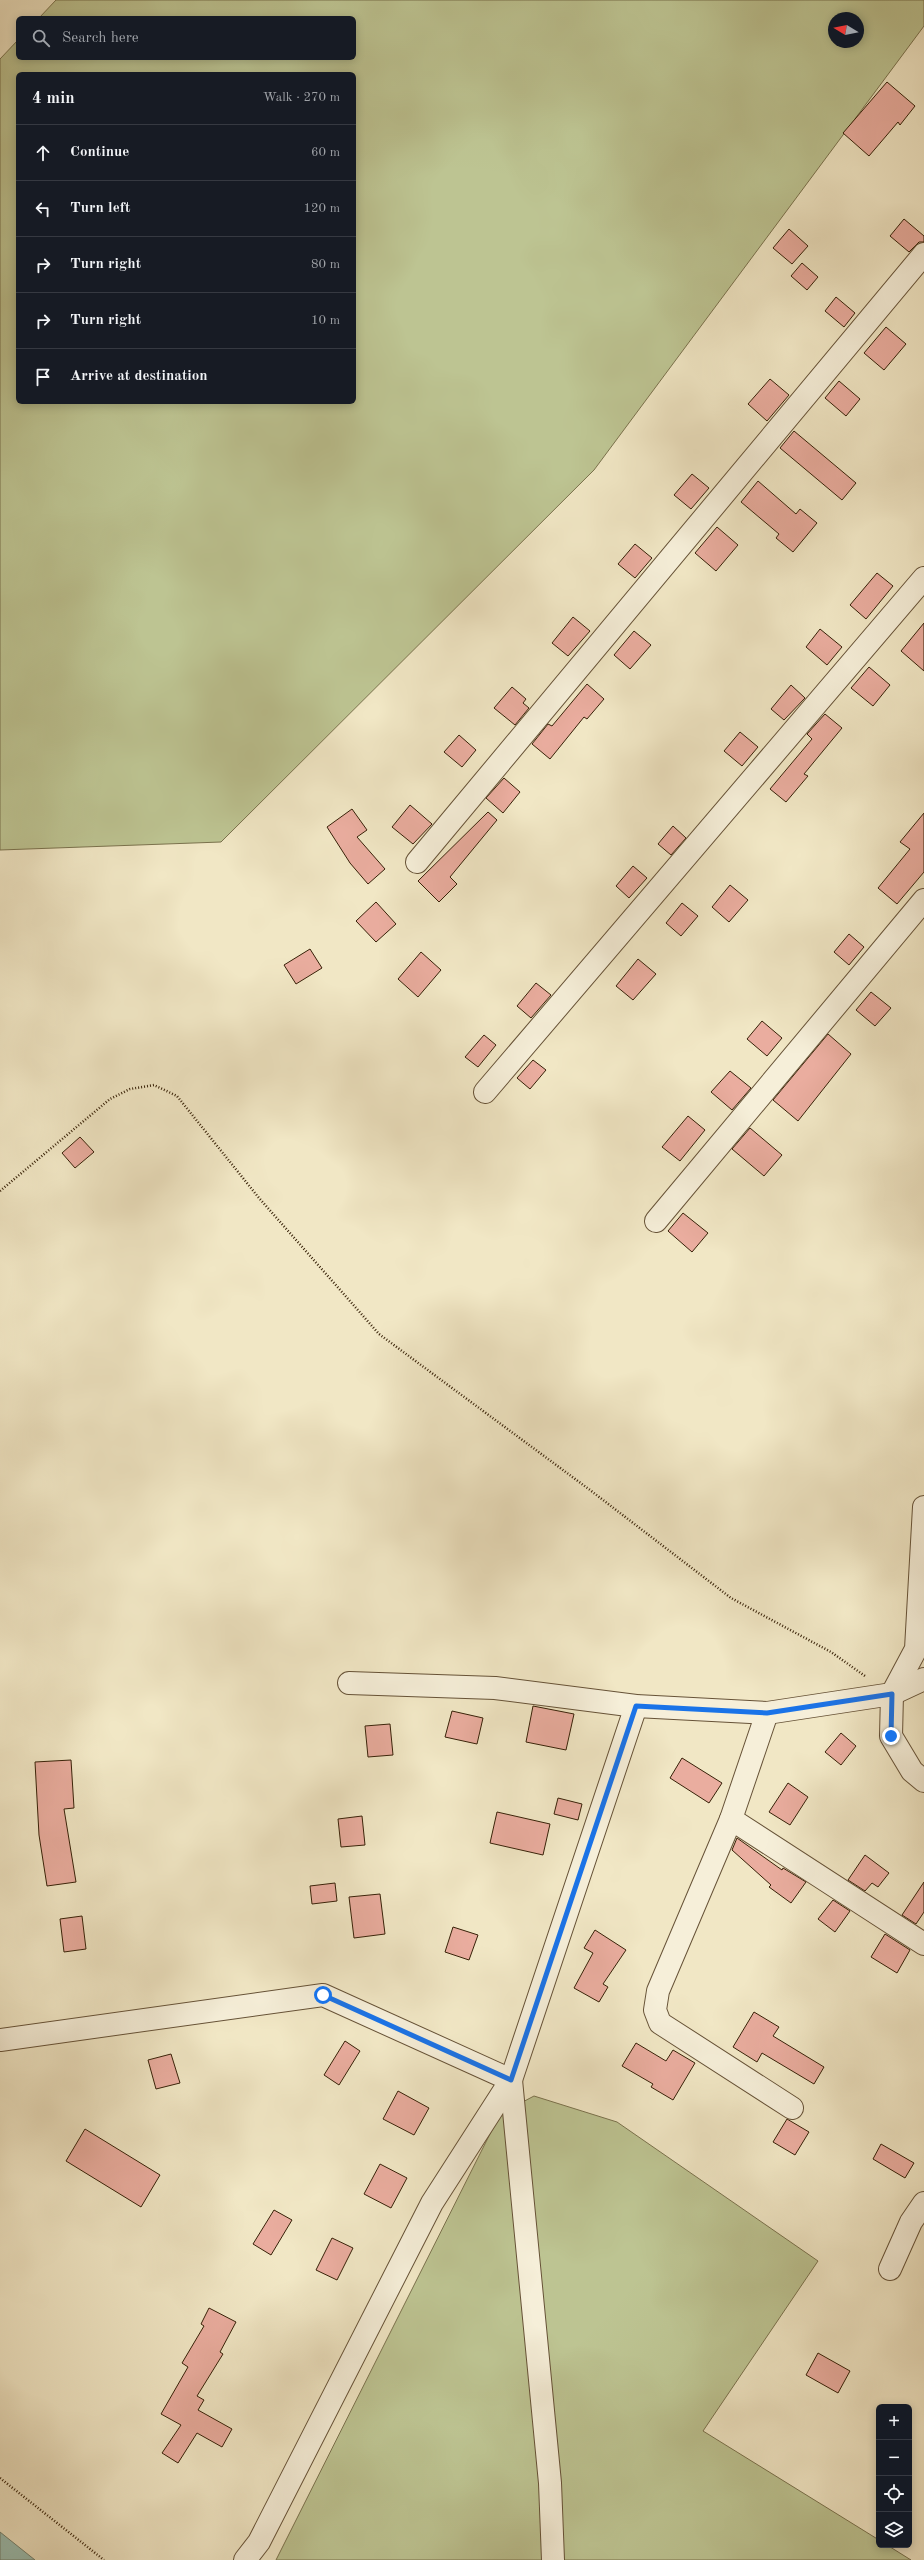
<!DOCTYPE html>
<meta charset="utf-8">
<style>
:root{--surface:#171b24;--page:#20242c;--text:#f1f3f6;--muted:#9ea1a6;--line:#363941}
body{margin:0;font-family:"Old Standard TT",serif;background:var(--page);color:var(--text)}
.controls{position:absolute;right:12px;bottom:12px;display:grid;overflow:hidden;border-radius:6px;box-shadow:0 2px 10px #0003}
.controls button{width:36px;height:36px;display:grid;place-items:center;padding:0;border:0;border-bottom:1px solid var(--line);background:var(--surface);color:var(--text);font:20px sans-serif}
.compass{position:absolute;left:828px;top:12px;width:36px;height:36px;border-radius:50%;background:var(--surface);box-shadow:0 2px 10px #0003;rotate:280deg}
.stop{position:absolute;width:12px;height:12px;margin:-9px;border:3px solid #1a73e8;border-radius:50%;background:#fff}
.stop.end{background:#1a73e8;border-color:#fff;box-shadow:0 1px 4px #0008}
.list{margin:0;padding:0;list-style:none}
h2{display:flex;justify-content:space-between;align-items:center;height:52px;margin:0;padding:0 16px;font-size:17px}
h2 small{font-size:13px;font-weight:400;color:var(--muted)}
.list li{display:grid;grid-template-columns:26px 1fr auto;gap:12px;align-items:center;box-sizing:border-box;height:56px;padding:0 16px;border-top:1px solid var(--line)}
.list b{display:block;font-size:15px;white-space:nowrap}
.list em{font-size:13px;font-style:normal;color:var(--muted)}
.icon{flex:none;width:22px;height:22px;fill:none;stroke:currentColor;stroke-width:2;stroke-linecap:round;stroke-linejoin:round}
.map{position:relative;flex:none;width:924px;height:2560px;overflow:hidden}
.search{position:absolute;background:var(--surface);box-shadow:0 2px 10px #0003;left:16px;top:16px;width:340px;height:44px;display:flex;align-items:center;gap:10px;box-sizing:border-box;padding:0 14px;border-radius:6px;color:var(--muted);font-size:15px}
.panel{position:absolute;background:var(--surface);box-shadow:0 2px 10px #0003;left:16px;top:72px;width:340px;height:332px;border-radius:6px}
.map>svg:first-child{display:block}
.green{fill:#bdc492;stroke:#7a724d;fill-rule:evenodd}
.water{fill:#9bc0b3;stroke:#73806f}
.building{fill:#eaad9f;stroke:#372108}
.lines{fill:none;stroke-linecap:round;stroke-linejoin:round}
.minor-casing{stroke:#665237;stroke-width:24}
.path{stroke:#372108;stroke-width:2.5;stroke-dasharray:1 2;stroke-linecap:butt}
.minor{stroke:#f6efd9;stroke-width:22}
.route{stroke:#1a73e8;stroke-width:5}
</style>
<div class="map">
<svg width="924" height="2560" viewBox="0 0 924 2560">
<rect width="100%" height="100%" fill="#f1e7c5"/>
<filter id="stains"><feTurbulence type="fractalNoise" baseFrequency=".005" numOctaves="4"/><feColorMatrix values="0 0 0 0 .2 0 0 0 0 .09 0 0 0 0 .02 0 0 0 .5 -.17"/></filter>
<radialGradient id="worn" r=".72"><stop offset=".6" stop-color="#630" stop-opacity="0"/><stop offset="1" stop-color="#630" stop-opacity=".3"/></radialGradient>
<g class="green">
<path d="M56,0H924V26L594,470L221,842L0,850V59L18,40V58H354V18H39ZM834,18H858V42H834ZM18,74H354V402H18Z"/>
<path d="M534,2096L617,2122L818,2261L703,2431L879,2540V2545H887L911,2560H276L500,2114Z"/>
</g>
<path class="water" d="M0,2532L35,2560H0Z"/>
<g class="building">
<path d="M887,82L915,106L900,125L898,122L869,156L843,133Z"/>
<path d="M904,219L924,236V242H919L909,252L890,236Z"/>
<path d="M789,229L808,246L792,264L773,248Z"/>
<path d="M802,263L818,277L807,290L791,276Z"/>
<path d="M836,297L855,313L844,327L825,311Z"/>
<path d="M886,327L906,344L884,370L864,353Z"/>
<path d="M770,379L789,395L767,421L748,404Z"/>
<path d="M839,381L860,399L846,416L825,398Z"/>
<path d="M794,431L856,483L842,500L780,448Z"/>
<path d="M692,474L709,488L691,509L674,495Z"/>
<path d="M758,481L796,514L800,509L817,523L793,552L776,538L779,534L741,502Z"/>
<path d="M717,527L738,545L716,571L695,553Z"/>
<path d="M635,544L652,558L635,578L618,564Z"/>
<path d="M877,573L893,586L866,619L850,605Z"/>
<path d="M573,617L590,631L568,656L552,643Z"/>
<path d="M924,623V671L901,651Z"/>
<path d="M820,629L842,647L827,665L806,647Z"/>
<path d="M634,631L651,645L630,669L614,655Z"/>
<path d="M869,667L890,685L873,706L851,688Z"/>
<path d="M587,684L604,699L587,719L584,717L550,759L532,744L548,724L552,726Z"/>
<path d="M791,685L805,698L784,720L771,709Z"/>
<path d="M512,687L526,699L523,703L529,708L515,725L494,708Z"/>
<path d="M825,714L842,728L804,774L808,776L786,802L770,789L812,739L807,734Z"/>
<path d="M740,732L758,747L742,766L724,751Z"/>
<path d="M459,735L476,750L462,767L444,752Z"/>
<path d="M504,778L520,792L503,813L486,798Z"/>
<path d="M410,805L432,824L413,844L392,827Z"/>
<path d="M352,809L367,830L357,837L385,869L368,884L350,863L327,827Z"/>
<path d="M488,812L497,820L450,877L457,884L439,902L418,881Z"/>
<path d="M924,813V872L897,904L878,888L910,849L900,842Z"/>
<path d="M673,826L686,838L671,855L658,844Z"/>
<path d="M633,866L647,878L629,898L616,886Z"/>
<path d="M730,885L748,900L729,922L712,907Z"/>
<path d="M376,902L396,924L376,942L356,921Z"/>
<path d="M682,903L698,916L681,936L666,923Z"/>
<path d="M849,934L864,947L849,965L834,952Z"/>
<path d="M310,949L322,968L296,984L284,965Z"/>
<path d="M421,952L441,970L418,997L398,979Z"/>
<path d="M638,959L656,974L633,1000L616,986Z"/>
<path d="M536,983L551,995L531,1018L517,1006Z"/>
<path d="M871,992L891,1008L875,1026L856,1010Z"/>
<path d="M762,1021L782,1038L767,1056L747,1039Z"/>
<path d="M828,1034L851,1054L798,1121L773,1100Z"/>
<path d="M484,1035L496,1045L478,1067L465,1057Z"/>
<path d="M533,1060L546,1070L530,1089L517,1078Z"/>
<path d="M730,1071L751,1088L732,1110L711,1092Z"/>
<path d="M688,1116L705,1130L680,1161L662,1147Z"/>
<path d="M750,1128L782,1155L764,1176L732,1149Z"/>
<path d="M80,1137L94,1152L75,1168L62,1153Z"/>
<path d="M683,1213L708,1233L692,1252L668,1231Z"/>
<path d="M533,1706L574,1714L566,1750L526,1742Z"/>
<path d="M452,1711L483,1718L477,1744L445,1737Z"/>
<path d="M390,1724L393,1755L368,1757L365,1726Z"/>
<path d="M841,1733L856,1746L841,1765L825,1752Z"/>
<path d="M682,1758L722,1783L709,1803L670,1778Z"/>
<path d="M71,1760L74,1808L64,1809L76,1882L47,1886L39,1835L35,1762Z"/>
<path d="M788,1783L808,1797L790,1825L769,1812Z"/>
<path d="M558,1798L582,1804L578,1820L554,1814Z"/>
<path d="M497,1812L550,1824L543,1855L490,1843Z"/>
<path d="M362,1816L365,1845L341,1847L338,1819Z"/>
<path d="M737,1838L782,1870L783,1868L806,1882L791,1903L769,1887L771,1885L732,1850Z"/>
<path d="M865,1855L889,1873L878,1887L872,1883L865,1891L848,1880Z"/>
<path d="M924,1882V1912L916,1924L902,1915Z"/>
<path d="M335,1883L337,1901L312,1904L310,1886Z"/>
<path d="M380,1894L385,1934L354,1938L349,1897Z"/>
<path d="M833,1900L850,1911L835,1932L818,1919Z"/>
<path d="M82,1916L86,1949L64,1952L60,1919Z"/>
<path d="M453,1927L478,1935L469,1960L445,1952Z"/>
<path d="M595,1930L626,1950L603,1984L608,1987L599,2002L574,1988L593,1953L584,1948Z"/>
<path d="M885,1934L910,1950L897,1973L871,1957Z"/>
<path d="M754,2012L779,2027L773,2036L824,2067L814,2084L762,2053L757,2062L733,2047Z"/>
<path d="M345,2041L360,2051L339,2085L324,2075Z"/>
<path d="M636,2043L666,2061L673,2050L695,2063L673,2100L651,2087L653,2084L622,2066Z"/>
<path d="M171,2054L180,2083L156,2089L148,2060Z"/>
<path d="M398,2091L429,2108L414,2135L383,2119Z"/>
<path d="M787,2119L809,2132L795,2155L773,2142Z"/>
<path d="M85,2129L160,2175L141,2207L66,2161Z"/>
<path d="M881,2144L914,2163L905,2178L873,2159Z"/>
<path d="M380,2164L407,2178L391,2208L364,2194Z"/>
<path d="M274,2210L292,2220L271,2255L253,2244Z"/>
<path d="M332,2238L353,2248L337,2280L316,2270Z"/>
<path d="M209,2308L236,2322L220,2352L223,2354L197,2396L204,2400L198,2410L232,2429L222,2447L197,2433L178,2463L162,2453L181,2425L161,2414L188,2367L182,2363L204,2326L201,2324Z"/>
<path d="M818,2353L850,2371L838,2393L806,2375Z"/>
</g>
<g class="lines">
<defs>
<g id="minor">
<path d="M417,862L924,254"/>
<path d="M485,1092L924,578"/>
<path d="M656,1221L924,900"/>
<path d="M924,1507L916,1649L892,1694L891,1736L912,1771L924,1781"/>
<path d="M349,1683L495,1688L636,1706L767,1713L892,1694L924,1679"/>
<path d="M767,1713L731,1819L658,1991L655,2010L660,2023L792,2108"/>
<path d="M731,1819L924,1944"/>
<path d="M0,2040L323,1995L511,2080L550,2483L553,2560"/>
<path d="M890,2269L911,2222L924,2203"/>
<path d="M245,2560L259,2542L432,2203L511,2080L636,1706"/>
</g>
</defs>
<use href="#minor" class="minor-casing"/>
<g class="path">
<path d="M0,1191L110,1099L130,1089L154,1085L177,1096L259,1198L379,1334L590,1490L731,1598L831,1652L865,1676"/>
<path d="M0,2478L104,2560"/>
</g>
<use href="#minor" class="minor"/>
</g>
<g class="lines">
<path class="route" d="M323,1995L511,2080L636,1706L767,1713L892,1694L891,1736"/>
</g>
<rect width="100%" height="100%" filter="url(#stains)"/>
<rect width="100%" height="100%" fill="url(#worn)"/>
</svg>
<div class="controls">
<button>+</button>
<button>−</button>
<button><svg class="icon" aria-label="locate" viewBox="0 0 24 24"><circle cx="12" cy="12" r="6"/><path d="M12 2v4M12 18v4M2 12h4M18 12h4"/></svg></button>
<button><svg class="icon" aria-label="layers" viewBox="0 0 24 24"><path d="M12 4l9 5-9 5-9-5zM3 14l9 5 9-5"/></svg></button>
</div>
<svg class="compass" viewBox="-18 -18 36 36"><path d="M0-13l5 13h-10z" fill="#e53935"/><path d="M0 13l5-13h-10z" fill="#9ea1a6"/></svg>
<div class="stop" style="left:323px;top:1995px"></div>
<div class="stop end" style="left:891px;top:1736px"></div>
<div class="search"><svg class="icon" aria-label="search" viewBox="0 0 24 24"><circle cx="10" cy="10" r="6"/><path d="M15 15l6 6"/></svg>Search here</div>
<section class="panel">
<h2>4 min<small>Walk · 270 m</small></h2>
<ul class="list">
<li><svg class="icon" aria-label="ahead" viewBox="0 0 24 24"><path d="M12 20V5M6 11l6-6 6 6"/></svg><div><b>Continue</b></div><em>60 m</em></li>
<li><svg class="icon" aria-label="left" viewBox="0 0 24 24"><path d="M17 20v-9H6M10 6l-5 5 5 5"/></svg><div><b>Turn left</b></div><em>120 m</em></li>
<li><svg class="icon" aria-label="right" viewBox="0 0 24 24"><path d="M7 20v-9h11M14 6l5 5-5 5"/></svg><div><b>Turn right</b></div><em>80 m</em></li>
<li><svg class="icon" aria-label="right" viewBox="0 0 24 24"><path d="M7 20v-9h11M14 6l5 5-5 5"/></svg><div><b>Turn right</b></div><em>10 m</em></li>
<li><svg class="icon" aria-label="arrive" viewBox="0 0 24 24"><path d="M6 21V4h12l-3 4 3 4H6"/></svg><div><b>Arrive at destination</b></div></li>
</ul>
</section>
</div>
